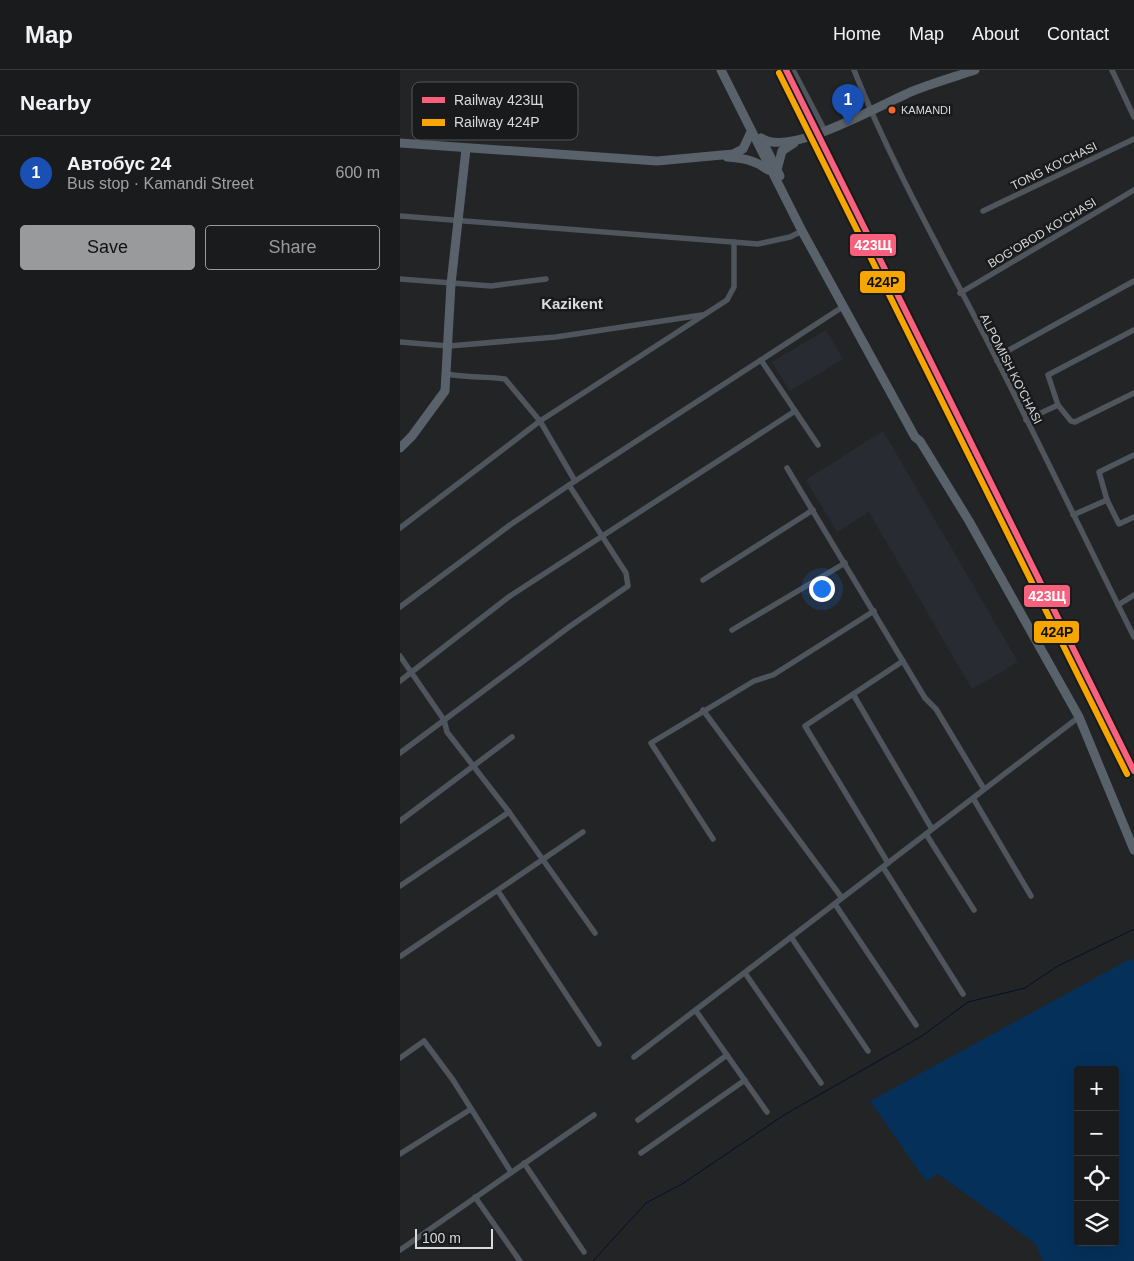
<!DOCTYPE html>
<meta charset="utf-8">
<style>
:root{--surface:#1a1b1c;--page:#272829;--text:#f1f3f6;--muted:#9fa1a3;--line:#38393b;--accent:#999a9b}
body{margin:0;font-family:Arial,sans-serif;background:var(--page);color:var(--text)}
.controls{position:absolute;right:15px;bottom:15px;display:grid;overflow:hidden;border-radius:5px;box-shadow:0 5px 20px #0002}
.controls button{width:45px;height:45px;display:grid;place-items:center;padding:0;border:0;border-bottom:1px solid var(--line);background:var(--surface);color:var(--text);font:25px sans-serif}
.scale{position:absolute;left:15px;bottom:12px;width:78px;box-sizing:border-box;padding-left:5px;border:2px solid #d9dadb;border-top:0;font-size:14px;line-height:18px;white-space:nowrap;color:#d9dadb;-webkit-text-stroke:4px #191a1c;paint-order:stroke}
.you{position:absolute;left:421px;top:518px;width:18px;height:18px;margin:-12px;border:4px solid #fff;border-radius:50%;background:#1a73e8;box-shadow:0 0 0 8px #1a73e833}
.badge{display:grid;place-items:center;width:32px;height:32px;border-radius:50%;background:var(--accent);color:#fff;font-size:16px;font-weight:700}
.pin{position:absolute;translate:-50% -41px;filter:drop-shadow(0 1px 2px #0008)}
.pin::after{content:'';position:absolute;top:26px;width:18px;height:15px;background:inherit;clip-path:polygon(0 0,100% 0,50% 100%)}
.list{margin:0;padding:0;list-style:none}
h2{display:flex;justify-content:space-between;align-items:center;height:65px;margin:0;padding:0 20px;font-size:21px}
h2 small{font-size:16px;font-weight:400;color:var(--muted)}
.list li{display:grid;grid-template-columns:32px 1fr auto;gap:15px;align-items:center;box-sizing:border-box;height:75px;padding:0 20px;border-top:1px solid var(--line)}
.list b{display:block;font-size:19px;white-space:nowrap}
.list p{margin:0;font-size:16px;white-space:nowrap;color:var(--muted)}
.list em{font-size:16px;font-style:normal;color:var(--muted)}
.actions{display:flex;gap:10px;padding:15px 20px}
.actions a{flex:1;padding:11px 0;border:1px solid var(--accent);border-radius:5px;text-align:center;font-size:18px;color:var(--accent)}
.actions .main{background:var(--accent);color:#111}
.icon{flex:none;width:28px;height:28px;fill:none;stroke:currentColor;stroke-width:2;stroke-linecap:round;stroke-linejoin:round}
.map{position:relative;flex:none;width:734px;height:1191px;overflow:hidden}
header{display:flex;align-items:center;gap:30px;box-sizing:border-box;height:70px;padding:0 25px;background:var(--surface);border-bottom:1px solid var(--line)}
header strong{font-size:24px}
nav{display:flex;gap:28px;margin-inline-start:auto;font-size:18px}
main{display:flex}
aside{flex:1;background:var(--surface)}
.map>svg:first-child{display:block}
.built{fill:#282c32}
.green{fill:#05305a;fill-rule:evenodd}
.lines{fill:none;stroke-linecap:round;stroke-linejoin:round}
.stream{stroke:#03102a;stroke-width:1}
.street{stroke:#4f555d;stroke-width:5.5}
.secondary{stroke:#59616b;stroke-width:9}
.rail-1-casing{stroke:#191a1c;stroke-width:10}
.rail-2-casing{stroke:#191a1c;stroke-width:10}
.rail-1{stroke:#f8607d;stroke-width:6}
.rail-2{stroke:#f7a600;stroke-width:6}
.bus-dot{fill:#f36827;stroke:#191a1c;stroke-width:2}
.labels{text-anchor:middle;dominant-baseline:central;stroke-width:5;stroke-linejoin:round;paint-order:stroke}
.bus-label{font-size:11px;fill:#d9dadb;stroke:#191a1c;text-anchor:start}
.street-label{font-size:12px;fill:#d9dadb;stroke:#191a1c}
.quarter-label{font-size:15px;font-weight:bold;fill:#dadcdf;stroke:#191a1c}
.key{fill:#191a1c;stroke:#535455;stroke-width:1}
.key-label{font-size:14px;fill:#d9dadb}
.line-badge{stroke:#191a1c;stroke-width:2}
.badge-label{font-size:14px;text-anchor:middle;font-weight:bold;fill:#fff}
.pale-badge-label{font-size:14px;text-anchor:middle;font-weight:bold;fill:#111}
</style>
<header>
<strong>Map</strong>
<nav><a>Home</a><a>Map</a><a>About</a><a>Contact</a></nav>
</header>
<main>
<aside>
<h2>Nearby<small></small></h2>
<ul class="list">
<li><span class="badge" style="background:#1a4fb4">1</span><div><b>Автобус 24</b><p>Bus stop · Kamandi Street</p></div><em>600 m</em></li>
</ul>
<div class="actions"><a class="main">Save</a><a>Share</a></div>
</aside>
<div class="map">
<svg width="734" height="1191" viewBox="0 0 734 1191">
<rect width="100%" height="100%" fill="#232425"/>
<g class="built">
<path d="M426,260L443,289L390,321L372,292Z"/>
<path d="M483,361L618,592L572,619L469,442L437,462L406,410Z"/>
</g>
<path class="green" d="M732,888L734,892V1191H643L635,1173L538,1104L526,1111L470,1031ZM678,1000H715V1172H678Z"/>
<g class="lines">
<path class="stream" d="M193,1191L246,1133L282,1114L384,1045L522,966L568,932L625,918L658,896L734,859"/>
<g class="street">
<path d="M393,0L425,61"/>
<path d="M454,0C494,101 549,195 598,292C644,383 688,475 734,567"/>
<path d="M712,0L734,47"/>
<path d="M583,141L734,69"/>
<path d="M0,146L358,174L390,167L402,161"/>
<path d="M0,209L91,216L146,209"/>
<path d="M560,223L734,120"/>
<path d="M734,260L648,305L658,335L671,351L675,352L734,323"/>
<path d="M0,272L49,276L156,267L302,245"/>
<path d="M361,290L418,375"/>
<path d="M597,291L609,280L734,211"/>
<path d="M47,304C68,308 84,306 105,309L140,351L175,411"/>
<path d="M626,350L658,335"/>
<path d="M387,398L525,628L536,639L584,719"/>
<path d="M707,430L719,454L734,447"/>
<path d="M673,445L707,430L699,402L734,385"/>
<path d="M0,458L140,351L327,230L334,217V172"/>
<path d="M303,510L413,440"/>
<path d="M718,535L734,525"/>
<path d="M0,537L110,455L169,415L444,236"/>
<path d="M332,560L445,493"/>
<path d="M0,586L44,650L47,662L109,742L195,863"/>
<path d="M0,611L110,526L395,341"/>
<path d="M453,624L532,759"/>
<path d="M303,640L442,828"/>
<path d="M0,683L169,557L228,516L226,503L169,415"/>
<path d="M573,728L631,826"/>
<path d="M0,751L112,667"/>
<path d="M526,764L574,840"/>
<path d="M313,769L251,673L354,611L373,605L474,541"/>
<path d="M488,793L405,656L503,591"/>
<path d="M483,797L563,924"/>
<path d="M0,816L109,742"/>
<path d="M98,821L199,974"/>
<path d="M435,834L516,955"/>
<path d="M391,867L468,981"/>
<path d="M1,886L183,762"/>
<path d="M345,903L421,1013"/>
<path d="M296,941L367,1042"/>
<path d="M234,987L679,647"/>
<path d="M0,988L24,971L53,1010L111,1102"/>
<path d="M238,1050L327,985"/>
<path d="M241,1083L345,1010"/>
<path d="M0,1084L71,1039"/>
<path d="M124,1093L184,1182"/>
<path d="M75,1127L120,1191"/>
<path d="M0,1180L194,1045"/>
</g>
<g class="secondary">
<path d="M321,0L402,161L515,367L520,371L569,451L679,647L734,780"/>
<path d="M361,68L380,106"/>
<path d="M361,68C390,88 481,34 513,21C533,13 554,7 575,0"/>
<path d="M0,73L257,91L333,84L343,79L351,62"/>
<path d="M327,87C343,88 355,90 368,100"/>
<path d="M377,100L382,81L394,73"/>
<path d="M0,378L12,366L45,321L51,214L66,79"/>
</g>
<defs>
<path id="rail-1" d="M386,0L734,701"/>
<path id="rail-2" d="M379,3L727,704"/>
</defs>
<use href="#rail-1" class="rail-1-casing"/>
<use href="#rail-2" class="rail-2-casing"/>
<use href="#rail-1" class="rail-1"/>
<use href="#rail-2" class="rail-2"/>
</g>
<circle class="bus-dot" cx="492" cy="40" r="4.5"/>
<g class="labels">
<g class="bus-label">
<text x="501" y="40">KAMANDI</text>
</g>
<g class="street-label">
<text transform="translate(654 96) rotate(-26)">TONG KO'CHASI</text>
<text transform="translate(642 163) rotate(-31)">BOG'OBOD KO'CHASI</text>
<text transform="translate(611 299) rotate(63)">ALPOMISH KO'CHASI</text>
</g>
<g class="quarter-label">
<text x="172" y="233">Kazikent</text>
</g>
</g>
<rect x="12" y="12" width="166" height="58" rx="8" class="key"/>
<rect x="22" y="27" width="23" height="6" fill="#f8607d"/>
<rect x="22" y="49" width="23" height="7" fill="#f7a600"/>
<g class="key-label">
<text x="54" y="35">Railway 423Щ</text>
<text x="54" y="57">Railway 424Р</text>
</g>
<g class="line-badge">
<rect x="449" y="163" width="48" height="24" rx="5" fill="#f8607d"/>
<rect x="459" y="200" width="47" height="24" rx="5" fill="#f7a600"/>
<rect x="623" y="514" width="48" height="24" rx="5" fill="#f8607d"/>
<rect x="633" y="550" width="47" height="24" rx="5" fill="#f7a600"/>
</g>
<g class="badge-label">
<text x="473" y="180">423Щ</text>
<text x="647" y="531">423Щ</text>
</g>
<g class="pale-badge-label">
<text x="483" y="217">424Р</text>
<text x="657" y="567">424Р</text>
</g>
</svg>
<div class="controls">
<button>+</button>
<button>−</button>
<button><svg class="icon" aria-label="locate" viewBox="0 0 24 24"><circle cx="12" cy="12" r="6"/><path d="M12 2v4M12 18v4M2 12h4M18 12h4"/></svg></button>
<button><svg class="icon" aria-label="layers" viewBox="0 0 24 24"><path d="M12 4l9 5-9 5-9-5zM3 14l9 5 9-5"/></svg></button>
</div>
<div class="scale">100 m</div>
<div class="you"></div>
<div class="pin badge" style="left:448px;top:55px;background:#1a4fb4">1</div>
</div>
</main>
